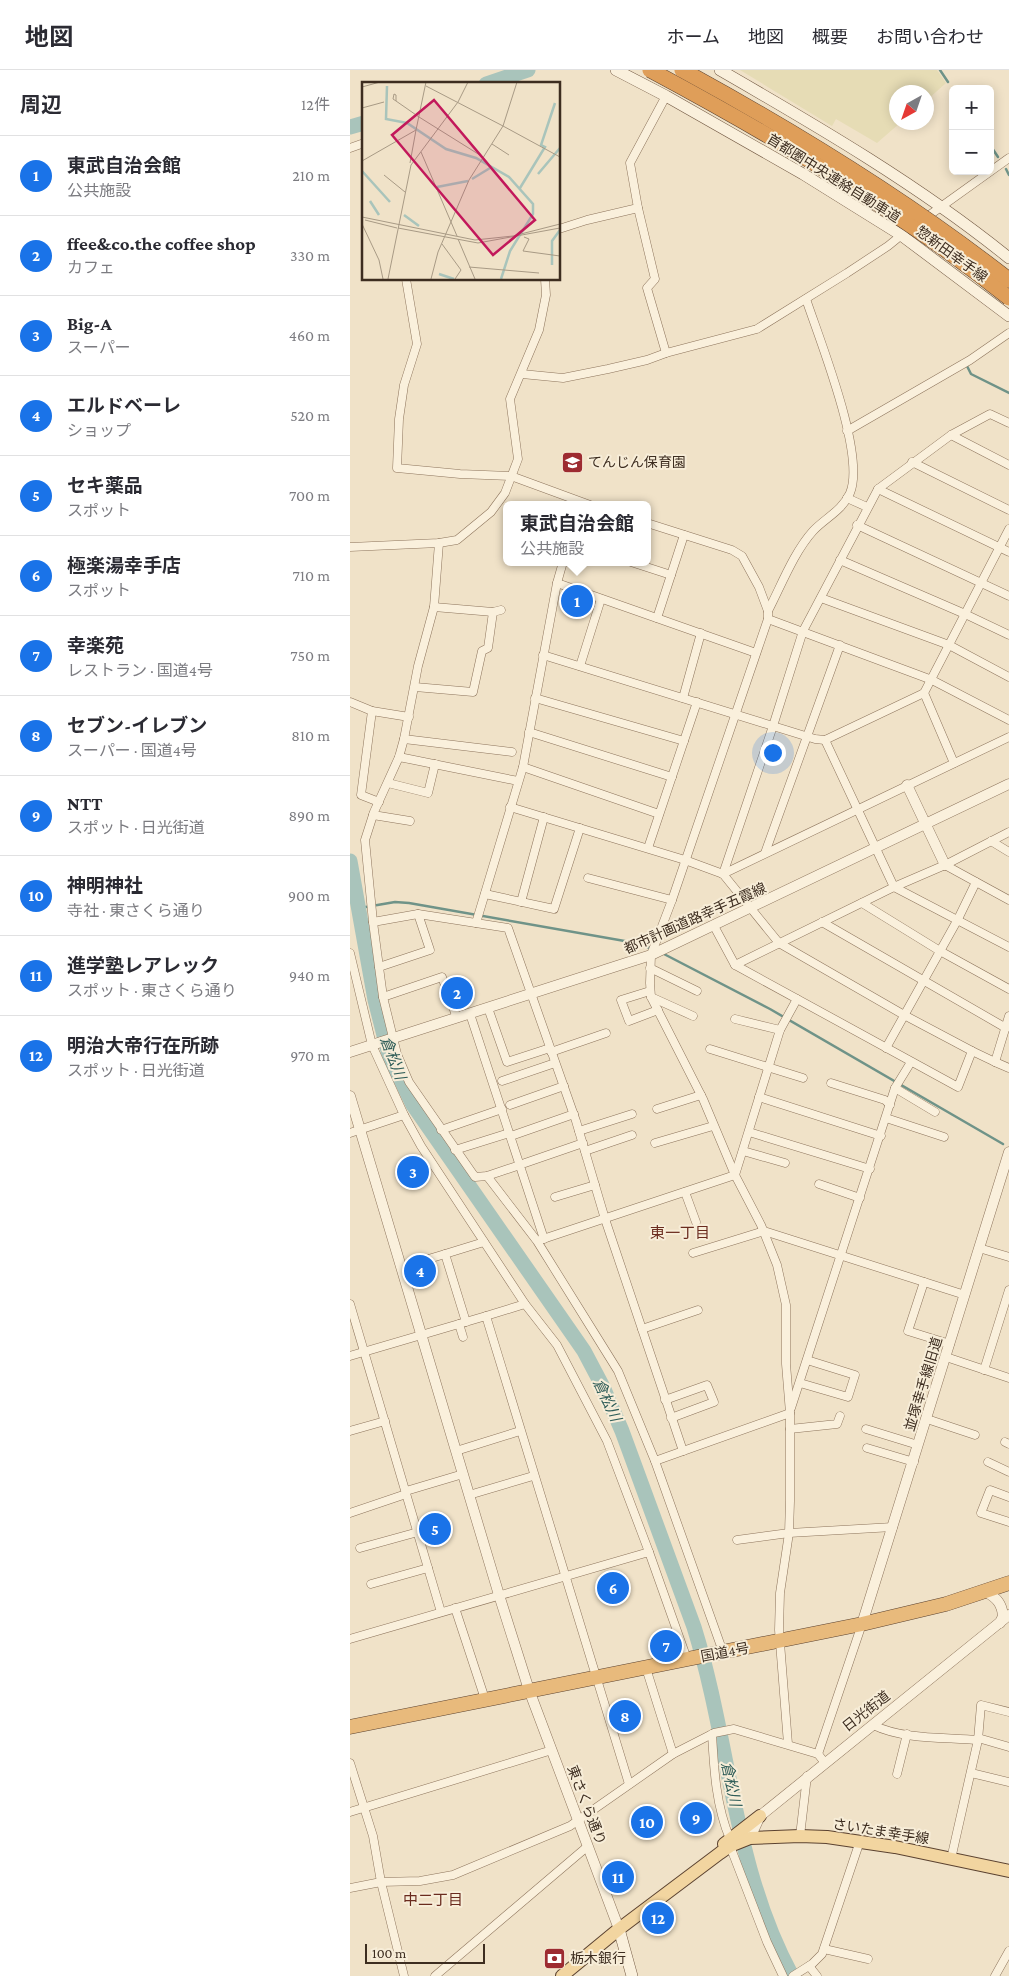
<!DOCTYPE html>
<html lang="ja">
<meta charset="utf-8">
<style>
:root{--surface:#fff;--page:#f7f7f7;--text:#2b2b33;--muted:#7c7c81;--line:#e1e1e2;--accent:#1a73e8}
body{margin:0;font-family:"Crimson Pro","Noto Sans JP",serif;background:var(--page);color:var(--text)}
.controls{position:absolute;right:15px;top:15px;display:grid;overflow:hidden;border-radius:8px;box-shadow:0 2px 12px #0003}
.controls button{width:45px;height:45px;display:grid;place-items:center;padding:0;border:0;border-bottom:1px solid var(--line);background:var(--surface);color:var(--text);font:25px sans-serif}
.compass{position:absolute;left:539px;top:15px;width:45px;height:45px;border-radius:50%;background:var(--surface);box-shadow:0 2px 12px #0003;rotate:220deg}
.scale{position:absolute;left:15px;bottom:12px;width:120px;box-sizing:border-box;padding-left:5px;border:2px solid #3d2d20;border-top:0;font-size:14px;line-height:18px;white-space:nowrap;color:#3d2d20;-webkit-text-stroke:4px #f7edd8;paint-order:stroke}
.you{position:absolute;left:422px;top:682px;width:18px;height:18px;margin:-12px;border:4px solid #fff;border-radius:50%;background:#1a73e8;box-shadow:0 0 0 8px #1a73e833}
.badge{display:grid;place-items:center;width:32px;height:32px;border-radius:50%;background:var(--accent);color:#fff;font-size:16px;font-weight:700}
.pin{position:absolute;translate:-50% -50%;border:2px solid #fff;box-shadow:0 1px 5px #0006}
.popup{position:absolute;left:153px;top:431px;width:148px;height:65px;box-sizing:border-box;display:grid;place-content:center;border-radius:8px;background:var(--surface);filter:drop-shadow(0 1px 4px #0005);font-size:16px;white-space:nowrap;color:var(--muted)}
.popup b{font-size:19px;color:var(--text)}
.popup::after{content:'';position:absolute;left:50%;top:100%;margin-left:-10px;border:10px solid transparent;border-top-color:var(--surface)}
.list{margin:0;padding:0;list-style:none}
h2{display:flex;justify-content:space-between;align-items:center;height:65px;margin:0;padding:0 20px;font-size:21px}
h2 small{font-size:16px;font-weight:400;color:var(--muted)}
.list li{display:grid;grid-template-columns:32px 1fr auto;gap:15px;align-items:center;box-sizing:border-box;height:80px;padding:0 20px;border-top:1px solid var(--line)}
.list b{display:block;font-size:19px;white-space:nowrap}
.list p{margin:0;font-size:16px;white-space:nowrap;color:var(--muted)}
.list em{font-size:16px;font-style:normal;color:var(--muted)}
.map{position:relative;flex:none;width:659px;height:1906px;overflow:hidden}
header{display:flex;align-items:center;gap:30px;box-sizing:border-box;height:70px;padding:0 25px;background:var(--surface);border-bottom:1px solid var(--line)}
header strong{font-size:24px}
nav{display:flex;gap:28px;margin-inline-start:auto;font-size:18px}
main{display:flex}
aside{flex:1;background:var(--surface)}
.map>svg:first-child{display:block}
.farmland{fill:#e6dcb5}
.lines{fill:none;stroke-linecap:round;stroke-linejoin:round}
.stream{stroke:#6f9388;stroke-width:2.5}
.river{stroke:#a9c4bb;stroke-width:15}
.minor-casing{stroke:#8d745c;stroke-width:9}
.tertiary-casing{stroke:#8d745c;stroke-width:11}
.secondary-casing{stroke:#6f553f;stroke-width:12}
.primary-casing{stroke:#5b4230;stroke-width:14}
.trunk-casing{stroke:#5b4230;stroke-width:15}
.minor{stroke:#faf0dc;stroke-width:8}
.tertiary{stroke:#faf0dc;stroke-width:10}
.secondary{stroke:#faf0dc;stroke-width:11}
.primary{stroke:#f2d5a0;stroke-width:12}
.trunk{stroke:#e8ba7c;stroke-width:14}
.motorway-bridge-casing{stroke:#5b4230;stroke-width:16;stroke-linecap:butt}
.motorway-bridge{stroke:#df9e59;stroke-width:15}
.labels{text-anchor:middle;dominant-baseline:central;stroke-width:4;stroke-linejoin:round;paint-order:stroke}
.street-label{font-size:14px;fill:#3d2d20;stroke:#f7edd8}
.poi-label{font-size:14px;fill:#3d2d20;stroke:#f7edd8;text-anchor:start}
.water-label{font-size:15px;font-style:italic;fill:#2f5d58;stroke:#f7edd8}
.neighbourhood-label{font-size:15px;fill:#6a2b1e;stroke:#f7edd8}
.inset-river{fill:none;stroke:#a9c4bb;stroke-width:2.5}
.inset-road{fill:none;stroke:#a89a85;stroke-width:1}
.view{fill:#c2185b;fill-opacity:0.15;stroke:#c2185b;stroke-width:2.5}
.inset-edge{fill:none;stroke:#3d2d20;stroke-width:2.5}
</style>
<header>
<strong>地図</strong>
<nav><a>ホーム</a><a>地図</a><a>概要</a><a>お問い合わせ</a></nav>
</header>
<main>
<aside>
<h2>周辺<small>12件</small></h2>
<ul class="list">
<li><span class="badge">1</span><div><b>東武自治会館</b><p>公共施設</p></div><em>210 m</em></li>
<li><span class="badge">2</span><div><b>ffee&amp;co.the coffee shop</b><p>カフェ</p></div><em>330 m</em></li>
<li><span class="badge">3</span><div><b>Big-A</b><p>スーパー</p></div><em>460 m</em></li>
<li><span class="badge">4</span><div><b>エルドベーレ</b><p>ショップ</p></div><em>520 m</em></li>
<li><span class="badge">5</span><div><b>セキ薬品</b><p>スポット</p></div><em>700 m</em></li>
<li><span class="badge">6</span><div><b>極楽湯幸手店</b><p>スポット</p></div><em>710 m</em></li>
<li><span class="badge">7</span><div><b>幸楽苑</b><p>レストラン · 国道4号</p></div><em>750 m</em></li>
<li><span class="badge">8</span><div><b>セブン-イレブン</b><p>スーパー · 国道4号</p></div><em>810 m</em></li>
<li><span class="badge">9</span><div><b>NTT</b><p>スポット · 日光街道</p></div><em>890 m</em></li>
<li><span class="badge">10</span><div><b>神明神社</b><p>寺社 · 東さくら通り</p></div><em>900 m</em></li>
<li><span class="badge">11</span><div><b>進学塾レアレック</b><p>スポット · 東さくら通り</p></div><em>940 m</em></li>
<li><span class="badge">12</span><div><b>明治大帝行在所跡</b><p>スポット · 日光街道</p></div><em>970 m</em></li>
</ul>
</aside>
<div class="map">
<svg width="659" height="1906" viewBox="0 0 659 1906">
<rect width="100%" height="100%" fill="#f0e2c8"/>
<path class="farmland" d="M390,0H587L596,13L577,30L576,22H546V52L550,53L527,73L486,49L482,56Z"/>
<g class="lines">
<g class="stream">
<path d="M590,0L598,12"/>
<path d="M640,75L648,87"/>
<path d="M656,99L659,105"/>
<path d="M617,296L621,304L659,323"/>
<path d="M10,838L45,832L59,833L286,873L303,879"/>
<path d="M312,883L420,939L653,1074"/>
</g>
<g class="river">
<path d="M136,14L178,0"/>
<path d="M0,57L14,53"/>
<path d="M0,791L25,930L39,985L63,1035L234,1281L253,1317L272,1361L344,1557C380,1672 383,1798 442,1906"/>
</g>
<defs>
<g id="minor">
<path d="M0,78L14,73"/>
<path d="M574,149L659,88"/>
<path d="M209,159L237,150L288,138"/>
<path d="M56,209L67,274L54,315L49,349L47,398L110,404L161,406L240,435"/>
<path d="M316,283L297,218L305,209L288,138L280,93L316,26"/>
<path d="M172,304L213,308L258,299L297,290L316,283L407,259L497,203L538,176L554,163"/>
<path d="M497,361L620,290L659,263"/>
<path d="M601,365L659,395"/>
<path d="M562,392L659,440"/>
<path d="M528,419L659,482"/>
<path d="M497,428L517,437"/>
<path d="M297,453L382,480L392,486L409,517L418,541"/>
<path d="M507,455L659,526"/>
<path d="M89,473L84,537L68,596L54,669L49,687L24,742L15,770L23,852L33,927L47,984L59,1012L125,1107L137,1106L170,1095"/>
<path d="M0,477L89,473L107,470L141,442L155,423L168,389L160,329L189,260L196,225L195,209"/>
<path d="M490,490L615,544L659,565"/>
<path d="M281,492L321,505"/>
<path d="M207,513L406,583"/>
<path d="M471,528L599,575L659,607"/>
<path d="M84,537L143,542L151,540"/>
<path d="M307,548L334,465"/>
<path d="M418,549L582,610L659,650"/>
<path d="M193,585L465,669L475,670L574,623L659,459"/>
<path d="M230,596L251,529"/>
<path d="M65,617L123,622L132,581L138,578L143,542"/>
<path d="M574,623L604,693"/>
<path d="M185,628L334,671"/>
<path d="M333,628L351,563"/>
<path d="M0,632L22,641L11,725L29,732"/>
<path d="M22,641L59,647"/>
<path d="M179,662L322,707"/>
<path d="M54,669L162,682"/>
<path d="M475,670L544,817L659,877"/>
<path d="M49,687L168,711"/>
<path d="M173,697L309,744"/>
<path d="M38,713L78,723L85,694"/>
<path d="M160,737L335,790L373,804L429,873L554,945L622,981"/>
<path d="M23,745L60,751"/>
<path d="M641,771L659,782"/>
<path d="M298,778L347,632"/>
<path d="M415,783L490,575"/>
<path d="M595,795L659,830"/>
<path d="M373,804L423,656L453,561L528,419L601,365L640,344L659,353"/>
<path d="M373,804L659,667"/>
<path d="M238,808L322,830"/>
<path d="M135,824L204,839L230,758"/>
<path d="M171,832L194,747"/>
<path d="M512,833L590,881L659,919"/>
<path d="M23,852L68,844L158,858L226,1051L255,1149L333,1381"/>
<path d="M472,852L656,958"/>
<path d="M126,853L173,697L207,513L213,492"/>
<path d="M364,856L385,895L608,1017L622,981L645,992L659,946"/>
<path d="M0,883L22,975L54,1045L71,1076L175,1234L207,1275L257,1371L299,1482"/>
<path d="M385,895L544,817L595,795L659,762"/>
<path d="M29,897L80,880L68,844"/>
<path d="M300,898L347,921"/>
<path d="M300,921L271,930L279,951L308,940"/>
<path d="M33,927L92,907L107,948"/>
<path d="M301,927L343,946"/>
<path d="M138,938L157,992L200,978"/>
<path d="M120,944L194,1169"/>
<path d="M385,949L430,960"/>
<path d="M536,978L608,849L626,812"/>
<path d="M360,979L453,1008"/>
<path d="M201,982L256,963"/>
<path d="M645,992L659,998"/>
<path d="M152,1011L205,993"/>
<path d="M481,1013L535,1030L540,1035"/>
<path d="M545,1018L585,1042"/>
<path d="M409,1027L531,1066"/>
<path d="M160,1035L214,1016"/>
<path d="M307,1039L351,1025"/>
<path d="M536,1048L594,1067"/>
<path d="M91,1060L152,1039"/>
<path d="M229,1061L282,1044"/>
<path d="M399,1062L520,1099"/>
<path d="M0,1063L54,1045"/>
<path d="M161,1066L224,1044"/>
<path d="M305,1073L363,1056"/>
<path d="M105,1080L159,1063"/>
<path d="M235,1081L282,1065"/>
<path d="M393,1081L435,1093"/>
<path d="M175,1093L233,1073"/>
<path d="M385,1105L430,960L447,929"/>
<path d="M137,1106L187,1171L268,1301L305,1391L373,1582"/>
<path d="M469,1114L510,1128"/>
<path d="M335,1122L346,1152"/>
<path d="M205,1127L245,1115"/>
<path d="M190,1170L385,1105"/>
<path d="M629,1178L659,1187"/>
<path d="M343,1183L414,1161L615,1225"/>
<path d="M52,1197L95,1184"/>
<path d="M574,1212L558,1261L600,1274"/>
<path d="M0,1234L91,1542"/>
<path d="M136,1246L175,1234"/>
<path d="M116,1252L95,1184L134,1172"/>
<path d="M109,1254L113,1267"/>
<path d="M292,1259L348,1240"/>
<path d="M0,1286L136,1246L279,1714"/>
<path d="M596,1287L659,1308"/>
<path d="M634,1300L659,1220"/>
<path d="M450,1313L498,1327L505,1305L457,1290"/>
<path d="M315,1330L357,1315L364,1332L321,1348"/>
<path d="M441,1338L545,1018L561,992"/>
<path d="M577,1349L625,1365"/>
<path d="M440,1359L487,1354L490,1346"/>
<path d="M516,1359L568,1375"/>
<path d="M0,1361L35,1351"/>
<path d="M655,1372L659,1374"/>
<path d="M517,1378L564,1392"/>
<path d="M106,1381L170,1361"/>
<path d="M305,1391L440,1343"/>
<path d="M638,1392L659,1402"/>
<path d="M56,1421L113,1404"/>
<path d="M119,1425L183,1406"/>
<path d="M659,1427L640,1420L631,1443L659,1452"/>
<path d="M0,1443L56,1424"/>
<path d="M387,1470L439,1463L543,1457"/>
<path d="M10,1478L68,1462"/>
<path d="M21,1514L78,1498"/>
<path d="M105,1538L135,1629"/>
<path d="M0,1569L299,1482L337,1589"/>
<path d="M296,1598L323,1684"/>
<path d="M523,1655C554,1670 594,1667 628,1670"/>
<path d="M362,1664C364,1700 366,1736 380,1769"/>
<path d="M628,1668L659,1677"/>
<path d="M438,1674L429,1560L430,1523L439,1463L440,1431V1343L436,1294V1235L427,1195L411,1155L385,1105L353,1029L301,927L300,913L301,885L322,830L418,549V541C431,516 444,482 463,461C475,448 492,441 500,423C516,385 470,271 456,229"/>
<path d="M468,1684L512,1554"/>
<path d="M0,1693L23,1766L31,1812L54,1906"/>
<path d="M621,1703L659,1712"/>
<path d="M547,1704L557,1664"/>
<path d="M0,1742L202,1680"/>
<path d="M450,1766L457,1706"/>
<path d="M380,1776L417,1872L433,1906"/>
<path d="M601,1789L628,1670L631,1635L659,1642"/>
<path d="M0,1818L31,1812L70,1811L103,1805L220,1756L323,1684L364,1663L384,1659L468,1684L475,1693"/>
<path d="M474,1879L518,1889"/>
<path d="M459,1896L467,1906"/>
<path d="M85,1906L238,1776"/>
<path d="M443,1906L462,1894L472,1884L510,1771"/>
<path d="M645,1906L659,1881"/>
</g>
<g id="tertiary">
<path d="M557,715L595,795"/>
<path d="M0,982L301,885L659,714"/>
<path d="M0,1026L149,1525L179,1620L269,1859"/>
<path d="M636,1522C647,1528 652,1534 653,1546L650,1553"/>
<path d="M512,1554L659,1082"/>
<path d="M400,1768L410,1746L659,1545"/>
</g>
<g id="secondary">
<path d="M266,0L316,26L453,104L551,165L659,246"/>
<path d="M370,0C469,57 570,116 659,188"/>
<path d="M269,1859L282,1906"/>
</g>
<g id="primary">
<path d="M374,1774L410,1746"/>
<path d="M212,1906L269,1859L370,1783L380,1776L400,1768L450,1766L477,1767L545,1777L659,1801"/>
</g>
<path id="trunk" d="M0,1657L512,1554L596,1534L659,1513"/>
</defs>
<use href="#minor" class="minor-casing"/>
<use href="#tertiary" class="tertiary-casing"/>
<use href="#secondary" class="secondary-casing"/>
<use href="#primary" class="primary-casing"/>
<use href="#trunk" class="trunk-casing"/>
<use href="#minor" class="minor"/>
<use href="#tertiary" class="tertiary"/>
<use href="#secondary" class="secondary"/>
<use href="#primary" class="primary"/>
<use href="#trunk" class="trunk"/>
<defs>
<g id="motorway-bridge">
<path d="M300,0C425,67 549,140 659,228"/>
<path d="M332,0C446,62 557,130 659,210"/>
</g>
</defs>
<use href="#motorway-bridge" class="motorway-bridge-casing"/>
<use href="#motorway-bridge" class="motorway-bridge"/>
</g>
<defs>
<symbol id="school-square" viewBox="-11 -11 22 22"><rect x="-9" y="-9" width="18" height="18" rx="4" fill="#9d2b31" stroke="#f7edd8"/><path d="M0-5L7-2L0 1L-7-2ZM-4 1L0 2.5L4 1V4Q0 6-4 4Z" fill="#fff"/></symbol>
<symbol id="bank-square" viewBox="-11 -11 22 22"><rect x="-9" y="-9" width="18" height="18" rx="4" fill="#9d2b31" stroke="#f7edd8"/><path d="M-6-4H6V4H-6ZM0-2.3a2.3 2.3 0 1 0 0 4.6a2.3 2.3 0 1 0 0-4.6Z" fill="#fff"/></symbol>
</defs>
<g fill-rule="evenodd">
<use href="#school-square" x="210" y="380" width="25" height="25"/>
<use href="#bank-square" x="192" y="1876" width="25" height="25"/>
</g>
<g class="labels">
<g class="street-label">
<text transform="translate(484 108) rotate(32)">首都圏中央連絡自動車道</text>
<text transform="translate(602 184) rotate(36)">惣新田幸手線</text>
<text transform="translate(345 848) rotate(-24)">都市計画道路幸手五霞線</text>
<text transform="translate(573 1314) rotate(-73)">並塚幸手線旧道</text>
<text transform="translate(375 1582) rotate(-11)">国道4号</text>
<text transform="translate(516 1641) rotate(-38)">日光街道</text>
<text transform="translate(237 1735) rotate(69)">東さくら通り</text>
<text transform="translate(531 1761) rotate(9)">さいたま幸手線</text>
</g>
<g class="poi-label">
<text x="238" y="392">てんじん保育園</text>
<text x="220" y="1888">栃木銀行</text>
</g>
<g class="water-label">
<text transform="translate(43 988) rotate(69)">倉松川</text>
<text transform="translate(257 1330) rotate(65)">倉松川</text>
<text transform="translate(381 1714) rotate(78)">倉松川</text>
</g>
<g class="neighbourhood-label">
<text x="330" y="1163">東一丁目</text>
<text x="83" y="1830">中二丁目</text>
</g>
</g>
<g transform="translate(12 12)">
<rect width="198" height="198" fill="#f0e2c8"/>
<path class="inset-river" d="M25,4L24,37L45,41L84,67L114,76L147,95L171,122V132L148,169L139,197M0,89L28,120M176,92L198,66M110,97L128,86M75,105L106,99M158,106L183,65L179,63L193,21M8,119L17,133M42,133L57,144M190,183V159L198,148M77,192L92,197"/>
<path class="inset-road" d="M64,4L141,44L155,0M0,5L18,0M32,12L34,13V19L31,17ZM34,19L57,35M0,26L22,20M57,35L121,75M130,62L147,73M59,70L95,154M0,79L54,48L64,0M48,81L54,48M22,93L43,110M0,135L113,158L151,154L198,142M3,138L35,146M0,142L17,178L21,197M36,146L116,161L198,146M162,155L167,157L161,169L198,174M96,157L113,197M80,162L99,188L93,197M107,185L177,191M26,197L49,83L96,20L106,0M69,197L76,170L107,98L141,44L198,75"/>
<path class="view" d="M72,18L173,138L131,173L30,53Z"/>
<rect width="198" height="198" class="inset-edge"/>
</g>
</svg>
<div class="controls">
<button>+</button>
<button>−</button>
</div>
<svg class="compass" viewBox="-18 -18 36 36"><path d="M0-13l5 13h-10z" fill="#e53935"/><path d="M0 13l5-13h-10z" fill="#7c7c81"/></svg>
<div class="scale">100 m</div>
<div class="you"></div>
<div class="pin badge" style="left:227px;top:531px">1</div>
<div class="popup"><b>東武自治会館</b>公共施設</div>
<div class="pin badge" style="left:107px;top:923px">2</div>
<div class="pin badge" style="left:63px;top:1102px">3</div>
<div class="pin badge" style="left:70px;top:1201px">4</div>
<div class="pin badge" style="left:85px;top:1459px">5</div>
<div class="pin badge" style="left:263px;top:1518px">6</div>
<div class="pin badge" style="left:316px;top:1576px">7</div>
<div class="pin badge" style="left:275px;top:1646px">8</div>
<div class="pin badge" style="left:346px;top:1748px">9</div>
<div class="pin badge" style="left:297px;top:1752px">10</div>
<div class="pin badge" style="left:268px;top:1807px">11</div>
<div class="pin badge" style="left:308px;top:1848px">12</div>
</div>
</main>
